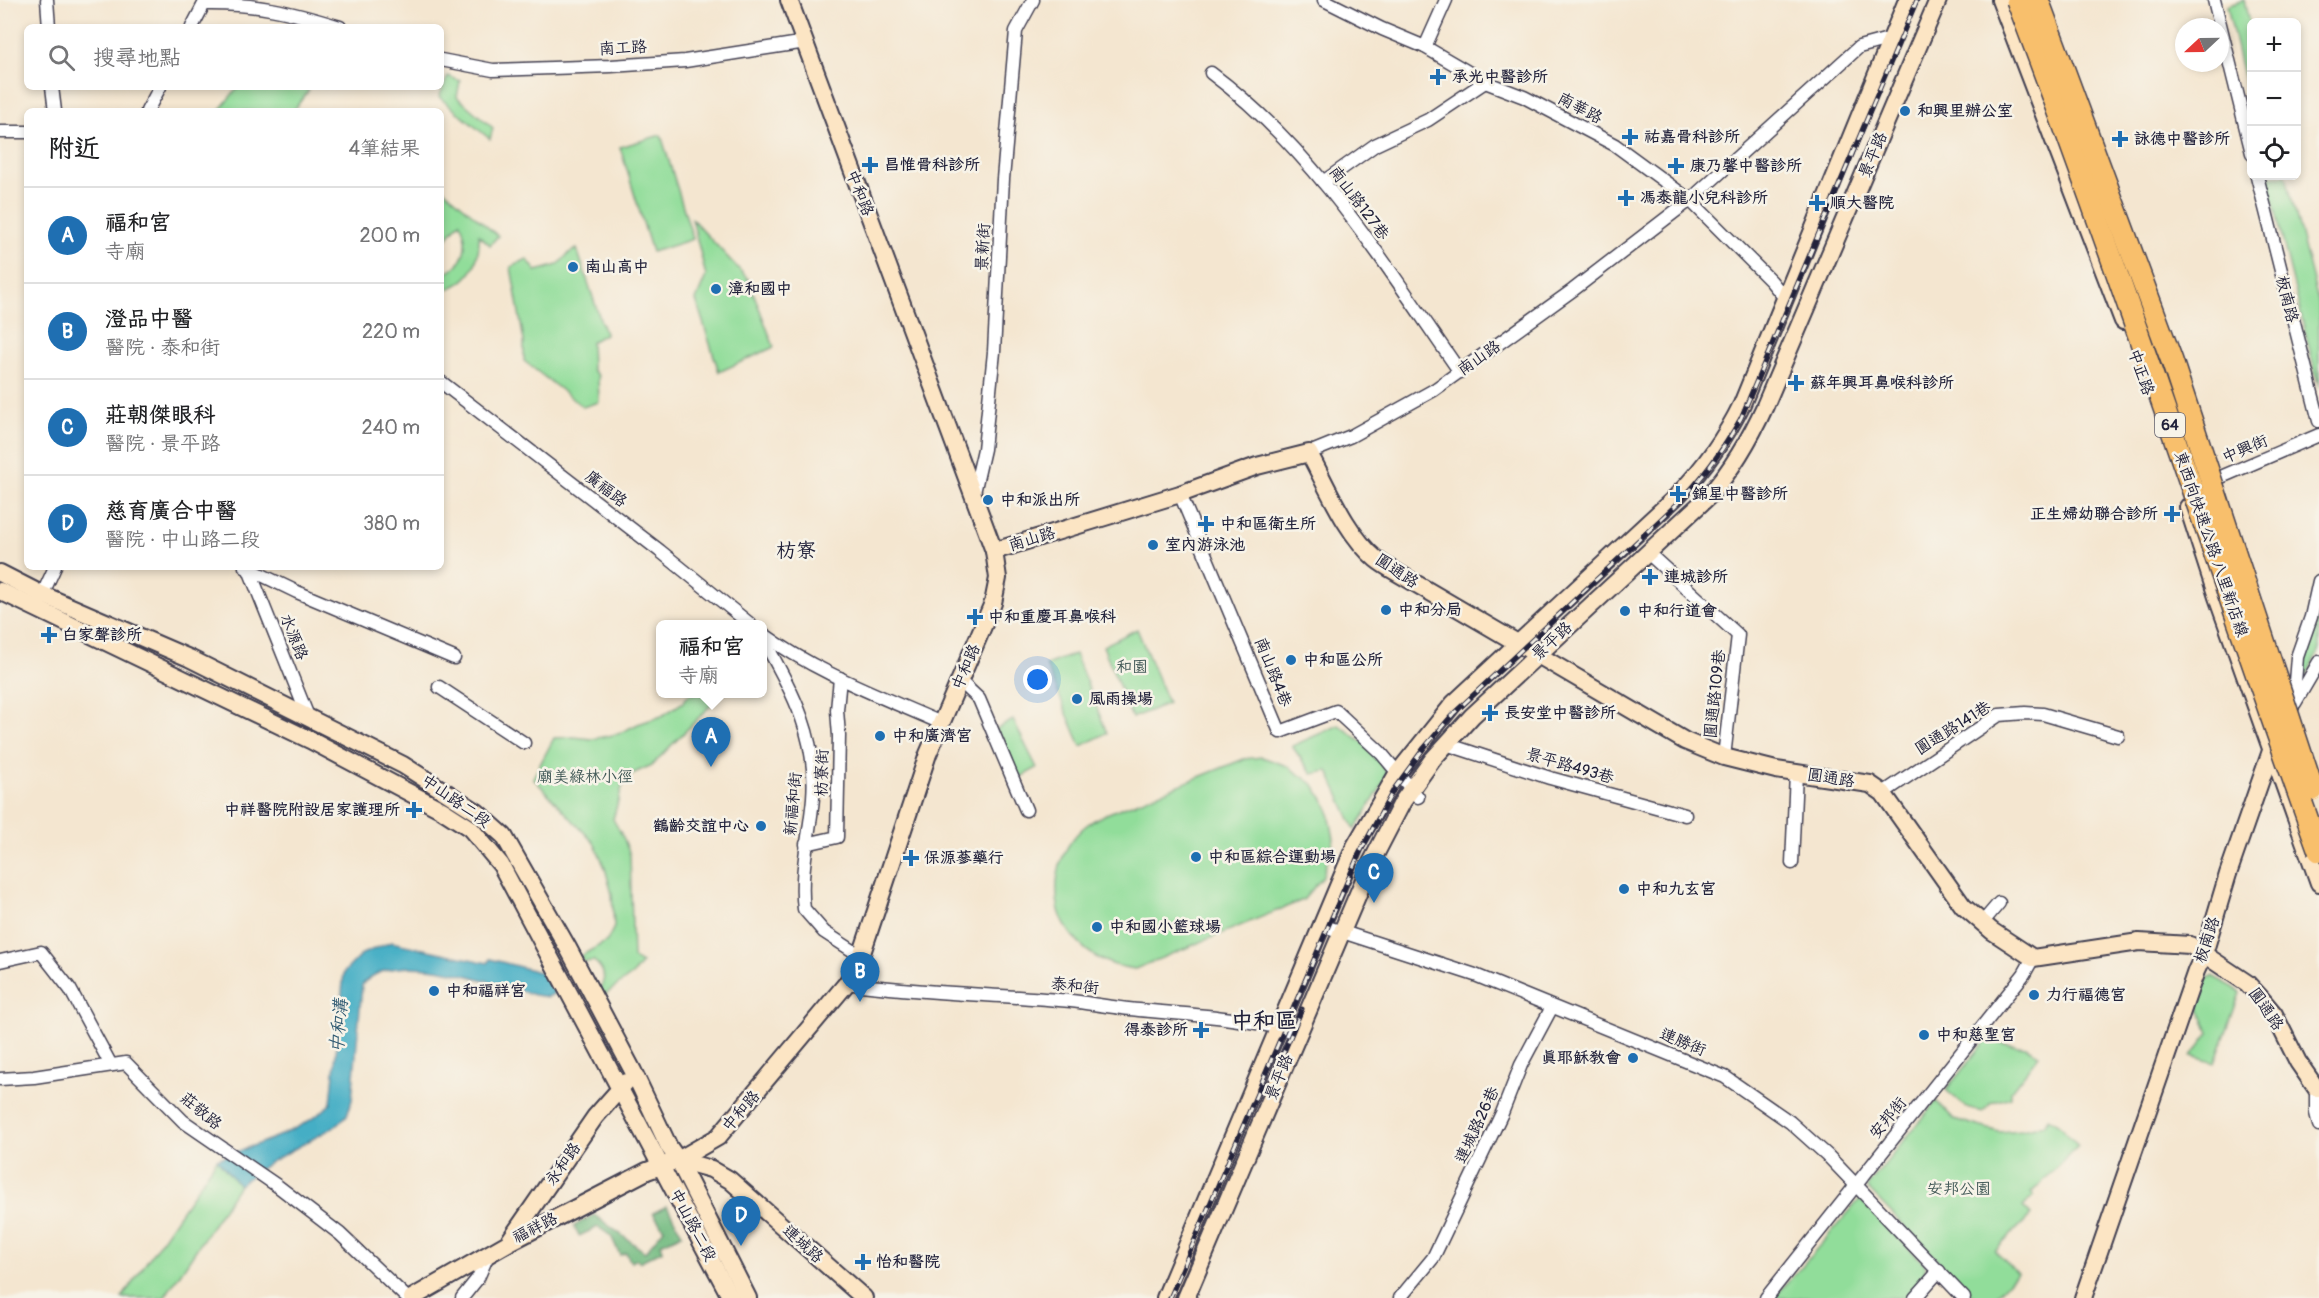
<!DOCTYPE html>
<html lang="zh-TW">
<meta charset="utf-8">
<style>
:root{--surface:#fff;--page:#f6f6f6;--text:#202124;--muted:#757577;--line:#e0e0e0;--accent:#1f6fb2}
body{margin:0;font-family:Pangolin,"LXGW WenKai TC",sans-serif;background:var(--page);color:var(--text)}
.controls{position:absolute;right:18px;top:18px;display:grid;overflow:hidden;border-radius:9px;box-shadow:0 3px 9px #0003}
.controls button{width:54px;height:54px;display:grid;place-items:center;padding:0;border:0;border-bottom:2px solid var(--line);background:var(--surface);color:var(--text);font:30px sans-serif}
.compass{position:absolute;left:2175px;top:18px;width:54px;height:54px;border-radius:50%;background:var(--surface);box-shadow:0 3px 9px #0003;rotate:248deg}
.you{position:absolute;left:1038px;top:680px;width:21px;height:21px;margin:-15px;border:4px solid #fff;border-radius:50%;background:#1a73e8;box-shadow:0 0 0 9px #1a73e833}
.badge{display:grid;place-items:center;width:39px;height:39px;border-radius:50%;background:var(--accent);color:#fff;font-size:20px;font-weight:700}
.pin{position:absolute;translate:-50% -50px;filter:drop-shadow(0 2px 3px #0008)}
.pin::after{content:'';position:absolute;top:32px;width:21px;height:18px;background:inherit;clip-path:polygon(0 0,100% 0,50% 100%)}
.popup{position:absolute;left:656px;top:620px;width:111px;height:78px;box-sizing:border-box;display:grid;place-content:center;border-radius:9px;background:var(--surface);filter:drop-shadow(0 2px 4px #0005);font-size:20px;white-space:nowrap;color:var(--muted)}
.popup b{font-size:22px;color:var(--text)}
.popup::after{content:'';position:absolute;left:50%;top:100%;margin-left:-12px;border:12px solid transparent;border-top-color:var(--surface)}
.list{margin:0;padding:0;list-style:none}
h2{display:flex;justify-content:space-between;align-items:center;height:78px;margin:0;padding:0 24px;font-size:26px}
h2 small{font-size:20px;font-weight:400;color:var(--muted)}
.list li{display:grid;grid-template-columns:39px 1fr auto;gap:18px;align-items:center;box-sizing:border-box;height:96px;padding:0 24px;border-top:2px solid var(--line)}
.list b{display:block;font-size:22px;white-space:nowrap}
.list p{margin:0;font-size:20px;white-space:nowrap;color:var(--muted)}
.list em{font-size:20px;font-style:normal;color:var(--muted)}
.icon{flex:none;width:33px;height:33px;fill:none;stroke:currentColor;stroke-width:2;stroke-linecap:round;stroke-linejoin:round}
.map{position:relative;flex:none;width:2319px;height:1298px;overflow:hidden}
.search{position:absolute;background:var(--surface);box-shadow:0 3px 9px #0003;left:24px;top:24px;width:420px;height:66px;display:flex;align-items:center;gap:15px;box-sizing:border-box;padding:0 21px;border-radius:9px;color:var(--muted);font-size:22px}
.panel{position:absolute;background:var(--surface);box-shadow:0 3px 9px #0003;left:24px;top:108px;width:420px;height:462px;border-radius:9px}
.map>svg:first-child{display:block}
.green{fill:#91dd9a;stroke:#5a806a;stroke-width:1.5}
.forest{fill:#74bc82;stroke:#4b6f5e;stroke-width:1.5}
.water{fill:#45aec5;stroke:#346880;stroke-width:1.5}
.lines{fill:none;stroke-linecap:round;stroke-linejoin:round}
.street-casing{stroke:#423f51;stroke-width:15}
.secondary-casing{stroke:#423f51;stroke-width:20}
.street{stroke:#fff;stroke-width:12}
.secondary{stroke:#fce5c4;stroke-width:16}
.rail-casing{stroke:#22223b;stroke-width:5}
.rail{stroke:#f7f3e8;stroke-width:3;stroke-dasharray:9;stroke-linecap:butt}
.highway-bridge-casing{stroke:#423f51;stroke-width:24;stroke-linecap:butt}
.highway-bridge{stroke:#f8bf6c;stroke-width:21}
.poi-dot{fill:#1f6fb2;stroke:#f7f3e8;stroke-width:2}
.labels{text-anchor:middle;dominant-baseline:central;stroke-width:5;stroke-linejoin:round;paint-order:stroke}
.shield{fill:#f7f3e8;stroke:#62616f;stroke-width:1.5}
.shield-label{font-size:15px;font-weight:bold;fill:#22223b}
.street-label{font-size:16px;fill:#22223b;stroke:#f7f3e8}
.poi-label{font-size:16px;font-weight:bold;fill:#22223b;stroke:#f7f3e8;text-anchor:start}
.park-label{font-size:16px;fill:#435a58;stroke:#f7f3e8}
.water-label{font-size:18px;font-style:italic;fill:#305a72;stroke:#f7f3e8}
.quarter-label{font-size:20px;fill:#22223b;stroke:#f7f3e8}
.district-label{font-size:22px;font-weight:bold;fill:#22223b;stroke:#f7f3e8}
</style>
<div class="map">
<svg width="2319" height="1298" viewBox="0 0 2319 1298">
<rect width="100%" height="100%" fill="#f7f3e8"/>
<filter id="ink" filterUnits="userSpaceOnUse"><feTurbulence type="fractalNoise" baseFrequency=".0167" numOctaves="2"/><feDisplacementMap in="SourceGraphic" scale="12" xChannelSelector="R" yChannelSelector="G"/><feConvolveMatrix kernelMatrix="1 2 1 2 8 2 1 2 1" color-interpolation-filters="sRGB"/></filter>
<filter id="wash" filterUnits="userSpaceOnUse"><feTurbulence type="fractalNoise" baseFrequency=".008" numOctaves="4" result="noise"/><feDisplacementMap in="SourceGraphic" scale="24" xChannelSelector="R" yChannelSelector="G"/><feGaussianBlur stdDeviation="1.35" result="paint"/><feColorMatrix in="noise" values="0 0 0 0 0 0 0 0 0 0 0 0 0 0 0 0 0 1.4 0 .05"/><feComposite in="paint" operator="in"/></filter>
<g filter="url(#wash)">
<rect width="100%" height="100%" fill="#f4e6d0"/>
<g class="green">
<path d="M2244,0L2251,31V110L2227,6Z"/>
<path d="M448,76L460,81L457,97L493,128L490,139L439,97Z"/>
<path d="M238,87H302L309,90L293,111H219Z"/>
<path d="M661,135L693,239L652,252L620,147Z"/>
<path d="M2267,176H2286L2319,305V388Z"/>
<path d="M441,187L498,236L490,245L479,235C480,264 471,283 441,291V275C466,267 470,243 460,222L441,245Z"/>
<path d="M692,219L748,279L774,347L719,372L696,300L706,276Z"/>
<path d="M577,249L605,334L591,342L592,369L598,376L599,402L583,407L524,361V341L511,267L527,259L536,271C543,269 551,268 557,265C565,261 563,254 577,249Z"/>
<path d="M2319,610V651L2305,678L2301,676Z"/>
<path d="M1137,629L1168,703L1132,718L1103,646Z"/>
<path d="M1075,654L1107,733L1081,746L1046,665Z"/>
<path d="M690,694H722L652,765L625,777L613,819L624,839L630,855L633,958L642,963L633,974L603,996L599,990C607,979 604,969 594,961L583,962L579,957L607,941L614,927L612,894L605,868L595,844L533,778L554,738L574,737L592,739L618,734L638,724L662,716L682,703Z"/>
<path d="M1013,720L1037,768L1019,778L996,729Z"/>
<path d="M1339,725L1375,751L1388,776L1355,830L1328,771L1312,774L1292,746Z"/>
<path d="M1262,757L1287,766L1314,785L1328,807L1334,839L1322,878L1303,900L1135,969C1104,966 1081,952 1065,925C1057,912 1056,896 1057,881C1059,861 1067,843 1082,829C1097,815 1121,809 1139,801C1168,790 1196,778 1224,767L1244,759Z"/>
<path d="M2212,976L2233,987L2240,993L2215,1063L2192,1056L2209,1033L2196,999L2202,981Z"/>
<path d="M1985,1041L2026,1047L2039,1055L2011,1091V1097L1991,1103L1983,1112L1966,1107L1946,1090Z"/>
<path d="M1936,1101L1954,1119L1999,1132L2022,1130L2044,1125L2048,1118L2058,1124L2078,1146L2031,1193L2034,1196L2023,1207L2031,1215L1995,1251L2017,1273L1994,1298H1974L1868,1189V1185Z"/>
<path d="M217,1159L239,1185L164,1298H122Z"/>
<path d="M1860,1199L1925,1264C1928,1278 1914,1288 1905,1298H1774Z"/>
</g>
<path class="forest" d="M667,1206L682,1234L661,1244L663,1250L639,1262L637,1259L631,1262L626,1253L620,1255L611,1236L598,1227L579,1236L574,1226L594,1215L645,1252L664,1229L653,1213Z"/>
<path class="water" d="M391,942L488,963L490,959L543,973L555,993L548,997L534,995C492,983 396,945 362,985L352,1100L347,1115L336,1126L267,1164L239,1185L217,1159C251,1146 307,1130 331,1103L344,972L362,954Z"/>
</g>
<g filter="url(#ink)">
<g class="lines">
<defs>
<g id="street">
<path d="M47,0L49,27"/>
<path d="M1324,0L1382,29L1425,47L1485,82L1524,97L1615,145L1690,200L1771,281L1784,297"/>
<path d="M2214,0L2252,153"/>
<path d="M192,27L204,4C256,3 291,12 340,27"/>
<path d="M1425,47L1446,0"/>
<path d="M441,60L493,70L611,66L685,61L806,42"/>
<path d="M1211,73C1316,151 1386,266 1460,372"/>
<path d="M52,87L55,111"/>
<path d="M147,111L160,87"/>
<path d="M0,132H27"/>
<path d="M2257,176L2319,421"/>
<path d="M1323,182L1375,145L1428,120L1485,82"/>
<path d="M441,382L660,551L750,624"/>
<path d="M1309,453L1351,436L1434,390L1573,290L1690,200L1859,47L1892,38"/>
<path d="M2207,483L2319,435"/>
<path d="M1180,494L1280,732L1336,711L1381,753L1418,797"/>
<path d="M973,497L984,449L994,352L1003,179L1016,31L1033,0"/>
<path d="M1648,553L1738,635L1724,757"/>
<path d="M245,567L297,592L454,658"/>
<path d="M248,567L309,719"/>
<path d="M39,602L55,567"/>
<path d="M762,633C815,672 880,696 941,723"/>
<path d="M762,637C791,690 818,735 813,798C810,834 799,873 804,909L824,932L861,956"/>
<path d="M960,681L979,699L1026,810"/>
<path d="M439,687L524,743"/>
<path d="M2295,703L2319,662"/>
<path d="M2293,707L2297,657L2311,617L2319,581"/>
<path d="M1446,744L1550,778L1685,815"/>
<path d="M1883,793L1999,715L2025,713L2043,714L2118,736"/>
<path d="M806,844L837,837L839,736L837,710L840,678"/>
<path d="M1792,863L1796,773"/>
<path d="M1982,923L1999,903"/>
<path d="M1321,925L1475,975L1725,1077L1790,1122L1827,1155L1964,1298"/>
<path d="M0,961L41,952L70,989L111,1065"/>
<path d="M847,983C922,994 997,994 1071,1001C1094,1004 1116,1008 1139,1010C1192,1015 1247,1017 1297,1033"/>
<path d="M0,1079L34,1077L126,1063L183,1121L279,1187L340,1234L407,1298"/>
<path d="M2316,1088V1113L2319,1125"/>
<path d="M462,1298L478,1278L488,1255"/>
<path d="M1400,1298L1433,1258L1502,1113L1521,1065L1552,1007"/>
<path d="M1766,1298L2024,974L2033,958"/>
<path d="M1915,1298L1939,1271"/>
</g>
<g id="secondary">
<path d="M2000,0L2123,321"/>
<path d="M2123,259L2179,419"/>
<path d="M2188,507L2217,597L2319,883"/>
<path d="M994,551L1180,494L1257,466L1309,453C1327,486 1346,534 1376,559C1382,564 1389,568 1396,572L1685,741L1724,757L1776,770L1870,784L1883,793L1963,906L1992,931L2033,958L2139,942L2190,945L2247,983L2259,996L2274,1014L2298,1062L2316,1088H2319"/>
<path d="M0,573L41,594L189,658L403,765L477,812L504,836L568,948L633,1071L669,1147L678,1160L748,1298"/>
<path d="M0,591L310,740L442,810L470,828L501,865L731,1298"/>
<path d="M678,1160L711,1169L730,1180L864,1298"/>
<path d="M510,1240L595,1117L626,1082"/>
<path d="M412,1298L508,1243L647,1171L678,1160L718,1137L847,983L861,956L928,754L993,603L998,578L994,551L789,0"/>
<path d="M1165,1298L1355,846L1397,774L1454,703L1677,496C1704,468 1725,439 1742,404L1907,0"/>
<path d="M1186,1298L1372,861L1403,801L1433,759L1472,716L1709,496C1733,468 1750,439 1765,406L1938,0"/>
<path d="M2083,1298L2196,971L2204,954L2228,874L2272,748"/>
</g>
</defs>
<use href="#street" class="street-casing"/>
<use href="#secondary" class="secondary-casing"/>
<use href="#street" class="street"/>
<use href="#secondary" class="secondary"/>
<defs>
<g id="rail">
<path d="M1281,1059L1302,1009"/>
<path d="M1170,1298L1358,856L1394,789L1424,748L1453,714L1678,503C1704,477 1723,450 1741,418L1917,0"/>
</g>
</defs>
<use href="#rail" class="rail-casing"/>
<use href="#rail" class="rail"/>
<defs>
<g id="highway-bridge">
<path d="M2017,0C2124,281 2217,568 2319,851"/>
<path d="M2038,0L2172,361L2313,790"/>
</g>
</defs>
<use href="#highway-bridge" class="highway-bridge-casing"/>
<use href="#highway-bridge" class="highway-bridge"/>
</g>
</g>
<g class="poi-dot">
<path d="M1435 68h6v6h6v6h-6v6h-6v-6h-6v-6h6z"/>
<circle cx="1905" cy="111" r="6"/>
<path d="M1627 128h6v6h6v6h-6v6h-6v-6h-6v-6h6z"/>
<path d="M2117 130h6v6h6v6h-6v6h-6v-6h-6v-6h6z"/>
<path d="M867 156h6v6h6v6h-6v6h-6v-6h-6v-6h6z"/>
<path d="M1673 157h6v6h6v6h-6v6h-6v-6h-6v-6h6z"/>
<path d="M1623 189h6v6h6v6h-6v6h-6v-6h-6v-6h6z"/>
<path d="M1814 194h6v6h6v6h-6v6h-6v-6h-6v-6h6z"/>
<circle cx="573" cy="267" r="6"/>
<circle cx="716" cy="289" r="6"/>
<path d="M1793 374h6v6h6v6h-6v6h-6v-6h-6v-6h6z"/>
<path d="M1675 485h6v6h6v6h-6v6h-6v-6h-6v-6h6z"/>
<circle cx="988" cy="500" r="6"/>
<path d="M2169 505h6v6h6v6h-6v6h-6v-6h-6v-6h6z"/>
<path d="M1203 515h6v6h6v6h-6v6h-6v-6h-6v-6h6z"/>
<circle cx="1153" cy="545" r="6"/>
<path d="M1647 568h6v6h6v6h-6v6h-6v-6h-6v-6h6z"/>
<circle cx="1386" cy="610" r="6"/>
<circle cx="1625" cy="611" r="6"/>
<path d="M972 608h6v6h6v6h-6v6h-6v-6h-6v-6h6z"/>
<path d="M46 626h6v6h6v6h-6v6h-6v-6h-6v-6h6z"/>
<circle cx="1291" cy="660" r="6"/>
<circle cx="1077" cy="699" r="6"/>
<path d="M1487 704h6v6h6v6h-6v6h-6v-6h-6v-6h6z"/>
<circle cx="880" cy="736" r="6"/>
<path d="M411 801h6v6h6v6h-6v6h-6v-6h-6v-6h6z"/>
<circle cx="761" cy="826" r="6"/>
<circle cx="1196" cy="857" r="6"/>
<path d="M908 849h6v6h6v6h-6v6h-6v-6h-6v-6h6z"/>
<circle cx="1624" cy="889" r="6"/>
<circle cx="1097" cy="927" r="6"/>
<circle cx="434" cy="991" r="6"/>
<circle cx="2034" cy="995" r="6"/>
<path d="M1198 1021h6v6h6v6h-6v6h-6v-6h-6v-6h6z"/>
<circle cx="1924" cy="1035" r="6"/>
<circle cx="1633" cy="1058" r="6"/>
<path d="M860 1253h6v6h6v6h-6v6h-6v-6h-6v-6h6z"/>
</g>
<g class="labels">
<rect class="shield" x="2155" y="413" width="30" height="24" rx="4.5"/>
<g class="shield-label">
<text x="2170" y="425">64</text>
</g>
<g class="street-label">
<text transform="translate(623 48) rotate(-3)">南工路</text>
<text transform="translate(1580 108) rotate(28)">南華路</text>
<text transform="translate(1873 155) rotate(-67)">景平路</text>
<text transform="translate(860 193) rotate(68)">中和路</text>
<text transform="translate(1359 203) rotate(53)">南山路127巷</text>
<text transform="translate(983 247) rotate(-87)">景新街</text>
<text transform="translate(2287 299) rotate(76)">板南路</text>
<text transform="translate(1479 358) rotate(-35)">南山路</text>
<text transform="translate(2141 372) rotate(71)">中正路</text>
<text transform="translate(2245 449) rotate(-23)">中興街</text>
<text transform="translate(606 489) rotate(38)">廣福路</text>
<text transform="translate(1032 539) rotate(-17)">南山路</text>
<text transform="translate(2211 544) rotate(71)">東西向快速公路 八里新店線</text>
<text transform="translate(1397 571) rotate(34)">圓通路</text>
<text transform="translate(294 637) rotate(68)">水源路</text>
<text transform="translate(1552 641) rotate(-43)">景平路</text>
<text transform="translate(966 667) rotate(-67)">中和路</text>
<text transform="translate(1273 672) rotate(68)">南山路4巷</text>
<text transform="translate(1715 694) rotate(-84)">圓通路109巷</text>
<text transform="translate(1953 728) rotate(-32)">圓通路141巷</text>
<text transform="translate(1570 766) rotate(16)">景平路493巷</text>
<text transform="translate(822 773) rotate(-89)">枋寮街</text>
<text transform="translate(1831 778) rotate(9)">圓通路</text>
<text transform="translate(456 801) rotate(35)">中山路二段</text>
<text transform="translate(793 804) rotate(-85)">新福和街</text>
<text transform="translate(2207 940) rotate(-71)">板南路</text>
<text transform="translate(1075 986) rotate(6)">泰和街</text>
<text transform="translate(2266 1009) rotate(55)">圓通路</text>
<text transform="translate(1683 1042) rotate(22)">連勝街</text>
<text transform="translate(1279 1077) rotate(-68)">景平路</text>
<text transform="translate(201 1111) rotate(40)">莊敬路</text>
<text transform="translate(741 1111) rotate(-49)">中和路</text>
<text transform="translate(1888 1118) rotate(-51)">安邦街</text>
<text transform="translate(1477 1125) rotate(-65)">連城路26巷</text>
<text transform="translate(563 1164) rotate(-55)">永和路</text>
<text transform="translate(693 1225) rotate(62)">中山路二段</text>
<text transform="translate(535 1228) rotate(-27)">福祥路</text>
<text transform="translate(803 1244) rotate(42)">連城路</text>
</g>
<g class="poi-label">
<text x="1452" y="77">承光中醫診所</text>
<text x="1917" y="111">和興里辦公室</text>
<text x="1644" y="137">祐嘉骨科診所</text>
<text x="2134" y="139">詠德中醫診所</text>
<text x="884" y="165">昌惟骨科診所</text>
<text x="1690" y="166">康乃馨中醫診所</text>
<text x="1640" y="198">馮泰龍小兒科診所</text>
<text x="1830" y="203">順大醫院</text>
<text x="585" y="267">南山高中</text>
<text x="728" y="289">漳和國中</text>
<text x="1810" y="383">蘇年興耳鼻喉科診所</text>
<text x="1692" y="494">錦星中醫診所</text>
<text x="1000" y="500">中和派出所</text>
<text x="2158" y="514" text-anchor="end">正生婦幼聯合診所</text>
<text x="1220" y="524">中和區衛生所</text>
<text x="1165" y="545">室內游泳池</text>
<text x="1664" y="577">連城診所</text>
<text x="1398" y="610">中和分局</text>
<text x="1637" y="611">中和行道會</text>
<text x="988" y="617">中和重慶耳鼻喉科</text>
<text x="62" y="635">白家聲診所</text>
<text x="1303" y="660">中和區公所</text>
<text x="1089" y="699">風雨操場</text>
<text x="1504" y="713">長安堂中醫診所</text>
<text x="892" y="736">中和廣濟宮</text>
<text x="400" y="810" text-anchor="end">中祥醫院附設居家護理所</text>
<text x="749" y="826" text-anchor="end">鶴齡交誼中心</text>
<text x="1208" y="857">中和區綜合運動場</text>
<text x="924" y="858">保源蔘藥行</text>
<text x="1636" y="889">中和九玄宮</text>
<text x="1109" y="927">中和國小籃球場</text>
<text x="446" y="991">中和福祥宮</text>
<text x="2046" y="995">力行福德宮</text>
<text x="1188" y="1030" text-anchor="end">得泰診所</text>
<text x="1936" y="1035">中和慈聖宮</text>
<text x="1621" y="1058" text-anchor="end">真耶穌教會</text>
<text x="876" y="1262">怡和醫院</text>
</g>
<g class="park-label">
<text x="1132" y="667">和園</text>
<text x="585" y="777">廟美綠林小徑</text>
<text x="1959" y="1189">安邦公園</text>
</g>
<g class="water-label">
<text transform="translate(339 1026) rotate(-85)">中和溝</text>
</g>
<g class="quarter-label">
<text x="796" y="550">枋寮</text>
</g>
<g class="district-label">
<text x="1264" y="1021">中和區</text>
</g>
</g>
</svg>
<div class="controls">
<button>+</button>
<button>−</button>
<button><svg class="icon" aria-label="locate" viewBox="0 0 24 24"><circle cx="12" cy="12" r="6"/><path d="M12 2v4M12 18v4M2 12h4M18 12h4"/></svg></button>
</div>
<svg class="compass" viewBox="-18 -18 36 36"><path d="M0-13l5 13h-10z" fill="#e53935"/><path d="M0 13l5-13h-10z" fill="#757577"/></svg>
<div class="you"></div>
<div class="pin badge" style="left:711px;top:767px">A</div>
<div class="popup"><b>福和宮</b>寺廟</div>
<div class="pin badge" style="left:860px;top:1002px">B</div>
<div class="pin badge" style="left:1374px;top:903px">C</div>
<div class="pin badge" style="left:741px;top:1246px">D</div>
<div class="search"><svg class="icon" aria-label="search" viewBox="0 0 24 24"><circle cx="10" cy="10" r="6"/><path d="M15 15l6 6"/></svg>搜尋地點</div>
<section class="panel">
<h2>附近<small>4筆結果</small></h2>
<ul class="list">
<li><span class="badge">A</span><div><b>福和宮</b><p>寺廟</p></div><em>200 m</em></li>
<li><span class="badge">B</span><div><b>澄品中醫</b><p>醫院 · 泰和街</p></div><em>220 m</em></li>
<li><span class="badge">C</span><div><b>莊朝傑眼科</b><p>醫院 · 景平路</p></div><em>240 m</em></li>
<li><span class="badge">D</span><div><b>慈育廣合中醫</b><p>醫院 · 中山路二段</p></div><em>380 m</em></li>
</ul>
</section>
</div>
